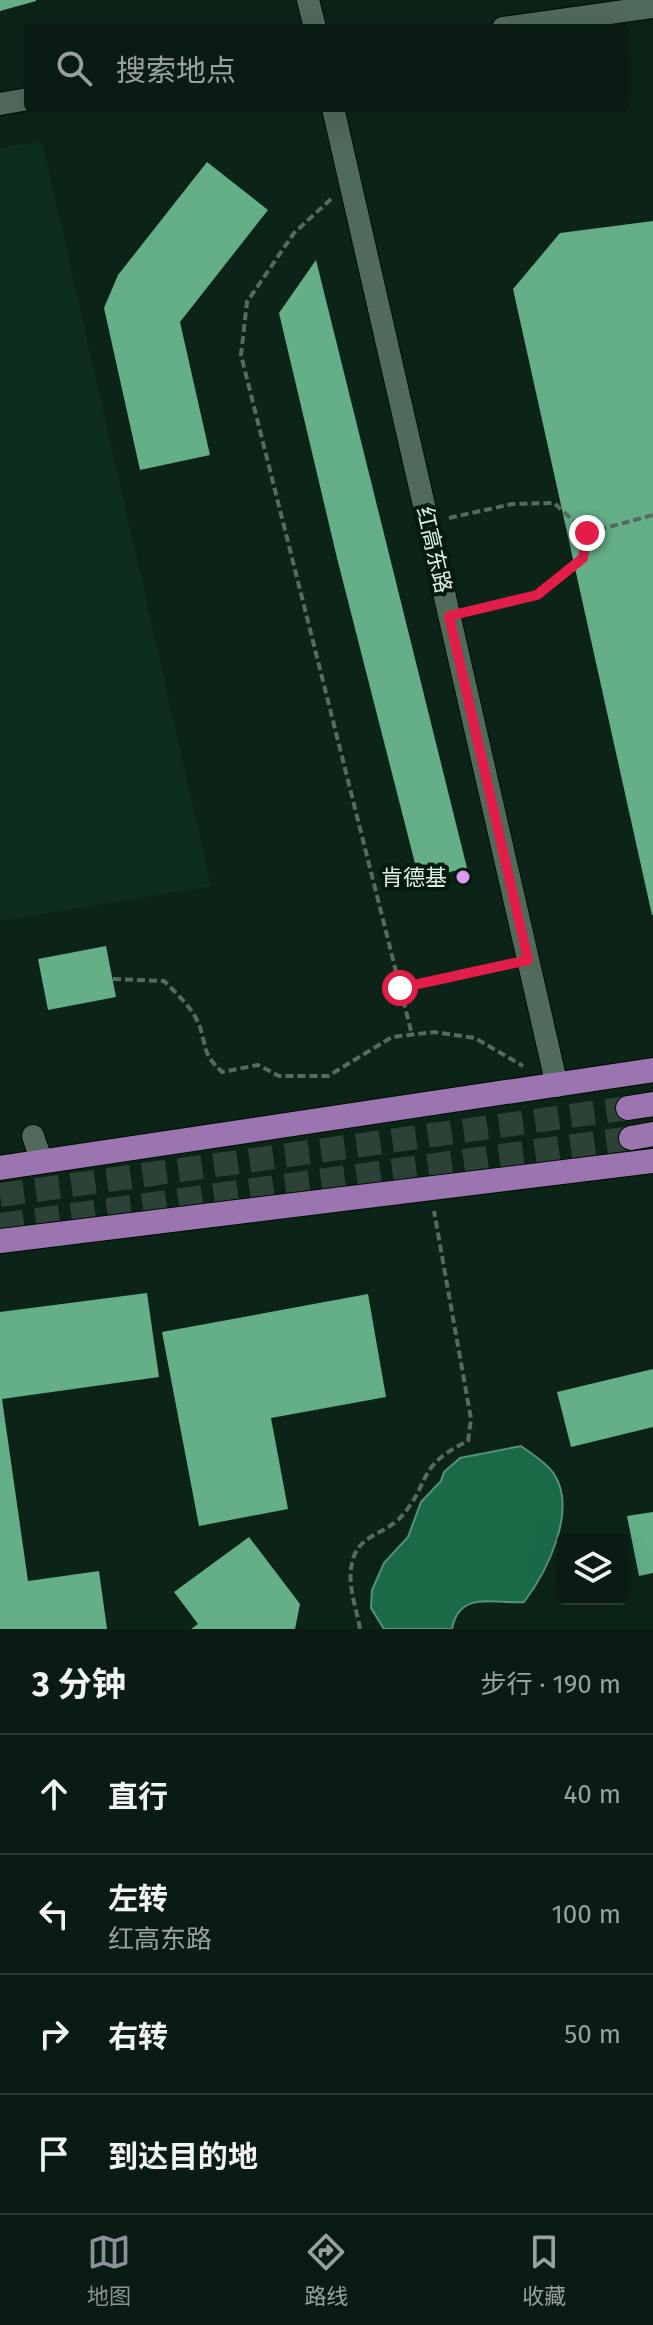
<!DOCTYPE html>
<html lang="zh">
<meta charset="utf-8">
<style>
:root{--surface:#091b12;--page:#12241b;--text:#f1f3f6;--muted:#99a19f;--line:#293932;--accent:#8c9099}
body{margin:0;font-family:"Fira Sans","Noto Sans SC",sans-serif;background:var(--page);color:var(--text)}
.controls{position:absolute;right:24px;bottom:24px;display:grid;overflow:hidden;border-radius:8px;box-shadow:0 8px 32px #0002}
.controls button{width:72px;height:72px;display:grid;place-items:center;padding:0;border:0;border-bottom:2px solid var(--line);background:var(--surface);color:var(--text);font:40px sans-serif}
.stop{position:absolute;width:24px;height:24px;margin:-18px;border:6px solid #e11d48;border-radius:50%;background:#fff}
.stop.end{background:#e11d48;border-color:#fff;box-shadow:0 2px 8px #0008}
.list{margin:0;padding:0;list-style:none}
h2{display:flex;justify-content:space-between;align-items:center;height:104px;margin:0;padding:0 32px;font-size:34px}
h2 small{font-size:26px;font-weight:400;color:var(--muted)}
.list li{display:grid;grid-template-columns:52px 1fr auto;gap:24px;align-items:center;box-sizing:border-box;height:120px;padding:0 32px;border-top:2px solid var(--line)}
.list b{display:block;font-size:30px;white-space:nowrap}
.list p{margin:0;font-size:26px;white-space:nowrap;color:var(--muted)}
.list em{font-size:26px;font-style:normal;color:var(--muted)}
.icon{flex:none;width:44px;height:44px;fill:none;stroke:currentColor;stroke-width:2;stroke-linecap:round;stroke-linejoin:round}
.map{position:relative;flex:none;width:653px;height:1629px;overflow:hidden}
.search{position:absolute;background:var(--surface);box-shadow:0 8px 32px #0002;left:24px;right:24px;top:24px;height:88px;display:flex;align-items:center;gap:20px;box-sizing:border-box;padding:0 28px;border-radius:8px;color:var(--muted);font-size:30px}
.sheet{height:584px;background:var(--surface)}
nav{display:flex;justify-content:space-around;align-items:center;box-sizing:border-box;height:112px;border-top:2px solid var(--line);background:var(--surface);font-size:22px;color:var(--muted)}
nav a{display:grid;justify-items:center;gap:4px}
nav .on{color:var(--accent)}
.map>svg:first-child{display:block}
.built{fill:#0d2e1e}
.water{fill:#1a6a48;stroke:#559277;stroke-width:2}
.building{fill:#64ae88}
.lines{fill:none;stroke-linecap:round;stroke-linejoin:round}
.primary-tunnel{stroke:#2c4237;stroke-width:24;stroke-dasharray:24 12;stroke-linecap:butt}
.street-casing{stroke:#000d04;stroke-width:24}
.primary-casing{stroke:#000d04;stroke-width:26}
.path{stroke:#566a60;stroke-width:4;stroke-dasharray:8 4;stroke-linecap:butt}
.street{stroke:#506a5c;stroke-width:22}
.primary{stroke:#9b75af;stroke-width:24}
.route{stroke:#e11d48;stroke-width:10}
.poi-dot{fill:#dd99f3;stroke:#031b0f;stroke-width:3}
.labels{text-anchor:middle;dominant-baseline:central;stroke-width:8;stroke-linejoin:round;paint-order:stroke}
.street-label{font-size:22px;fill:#e0eee6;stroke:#031b0f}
.poi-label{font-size:22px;fill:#e0eee6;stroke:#031b0f;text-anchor:end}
</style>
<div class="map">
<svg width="653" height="1629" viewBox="0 0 653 1629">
<rect width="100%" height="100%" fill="#0c2418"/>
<path class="built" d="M42,141L211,886L0,921V148Z"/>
<path class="water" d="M521,1446C532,1454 547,1463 554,1474C578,1511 546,1573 524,1602C494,1604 459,1590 452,1629H384L371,1608L372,1590L384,1563L408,1537L421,1502L441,1481L444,1472L460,1458Z"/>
<g class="building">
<path d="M0,0H36V1L0,11Z"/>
<path d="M207,162L268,210L180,322L210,455L140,470L104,308L118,275Z"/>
<path d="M653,221V915H652L513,289L560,233Z"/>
<path d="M316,260L467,868L419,879L337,558L279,313Z"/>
<path d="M106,946L116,997L48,1010L38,959Z"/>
<path d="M147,1293L159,1377L2,1399L28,1581L99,1571L107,1629H0V1312Z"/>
<path d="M368,1294L386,1397L271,1418L288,1509L199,1526L162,1332Z"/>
<path d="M653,1369V1427L571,1447L557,1392Z"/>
<path d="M653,1512V1573L639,1576L627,1516Z"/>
<path d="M249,1537L300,1604L295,1629H191L198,1624L174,1592Z"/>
</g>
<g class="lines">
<g class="primary-tunnel">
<path d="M0,1195L628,1108"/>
<path d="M0,1225L631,1138"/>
</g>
<defs>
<g id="street">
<path d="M308,0L315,28"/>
<path d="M503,28L653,7"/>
<path d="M0,104L28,99"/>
<path d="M333,108L557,1086"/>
<path d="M33,1136L42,1162"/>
</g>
<g id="primary">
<path d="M628,1108L653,1104"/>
<path d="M631,1138L653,1134"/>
<path d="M0,1168L653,1070"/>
<path d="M0,1241L653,1161"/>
</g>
</defs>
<use href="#street" class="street-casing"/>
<use href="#primary" class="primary-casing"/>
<g class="path">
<path d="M331,199L294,233L247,302L241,355L412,1035"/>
<path d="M449,518L512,504L554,503L587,533L583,558L537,595L471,611"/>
<path d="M587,533L653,515"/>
<path d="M113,979L164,981C177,994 193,1008 200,1027C207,1050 203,1054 222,1072L258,1065L279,1076H328L392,1037L434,1032L475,1038L523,1066"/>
<path d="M400,988L507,964"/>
<path d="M360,1629C356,1605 345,1581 354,1556C361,1536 385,1533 400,1518C432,1483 414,1467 468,1441L471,1419L434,1211"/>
</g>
<use href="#street" class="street"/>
<use href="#primary" class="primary"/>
</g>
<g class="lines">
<path class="route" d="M400,988L528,960L449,616L537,595L583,558L587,533"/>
</g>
<circle class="poi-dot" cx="463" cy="877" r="8"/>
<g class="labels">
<g class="street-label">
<text transform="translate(434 550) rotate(77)">红高东路</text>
</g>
<g class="poi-label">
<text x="447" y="877">肯德基</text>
</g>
</g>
</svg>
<div class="controls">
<button><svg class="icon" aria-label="layers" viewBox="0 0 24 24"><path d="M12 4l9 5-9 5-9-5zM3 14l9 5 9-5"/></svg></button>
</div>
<div class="stop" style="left:400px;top:988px"></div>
<div class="stop end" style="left:587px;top:533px"></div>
<div class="search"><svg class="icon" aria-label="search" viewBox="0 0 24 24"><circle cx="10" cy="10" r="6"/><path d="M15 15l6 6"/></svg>搜索地点</div>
</div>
<section class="sheet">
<h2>3 分钟<small>步行 · 190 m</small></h2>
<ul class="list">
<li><svg class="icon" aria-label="ahead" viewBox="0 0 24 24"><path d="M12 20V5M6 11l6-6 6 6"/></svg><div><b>直行</b></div><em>40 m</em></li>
<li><svg class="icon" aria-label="left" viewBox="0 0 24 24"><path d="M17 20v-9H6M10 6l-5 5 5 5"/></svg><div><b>左转</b><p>红高东路</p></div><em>100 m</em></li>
<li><svg class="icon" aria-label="right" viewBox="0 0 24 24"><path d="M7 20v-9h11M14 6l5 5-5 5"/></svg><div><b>右转</b></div><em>50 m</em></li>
<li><svg class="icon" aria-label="arrive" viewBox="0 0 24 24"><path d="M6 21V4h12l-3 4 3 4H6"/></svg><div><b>到达目的地</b></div></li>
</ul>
</section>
<nav>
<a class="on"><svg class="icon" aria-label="map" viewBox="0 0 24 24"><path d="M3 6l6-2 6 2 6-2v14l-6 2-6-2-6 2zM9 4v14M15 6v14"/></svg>地图</a>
<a><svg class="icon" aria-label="directions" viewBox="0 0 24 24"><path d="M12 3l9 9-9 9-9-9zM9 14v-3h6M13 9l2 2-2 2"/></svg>路线</a>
<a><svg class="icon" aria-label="saved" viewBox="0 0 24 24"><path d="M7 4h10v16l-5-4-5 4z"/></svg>收藏</a>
</nav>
